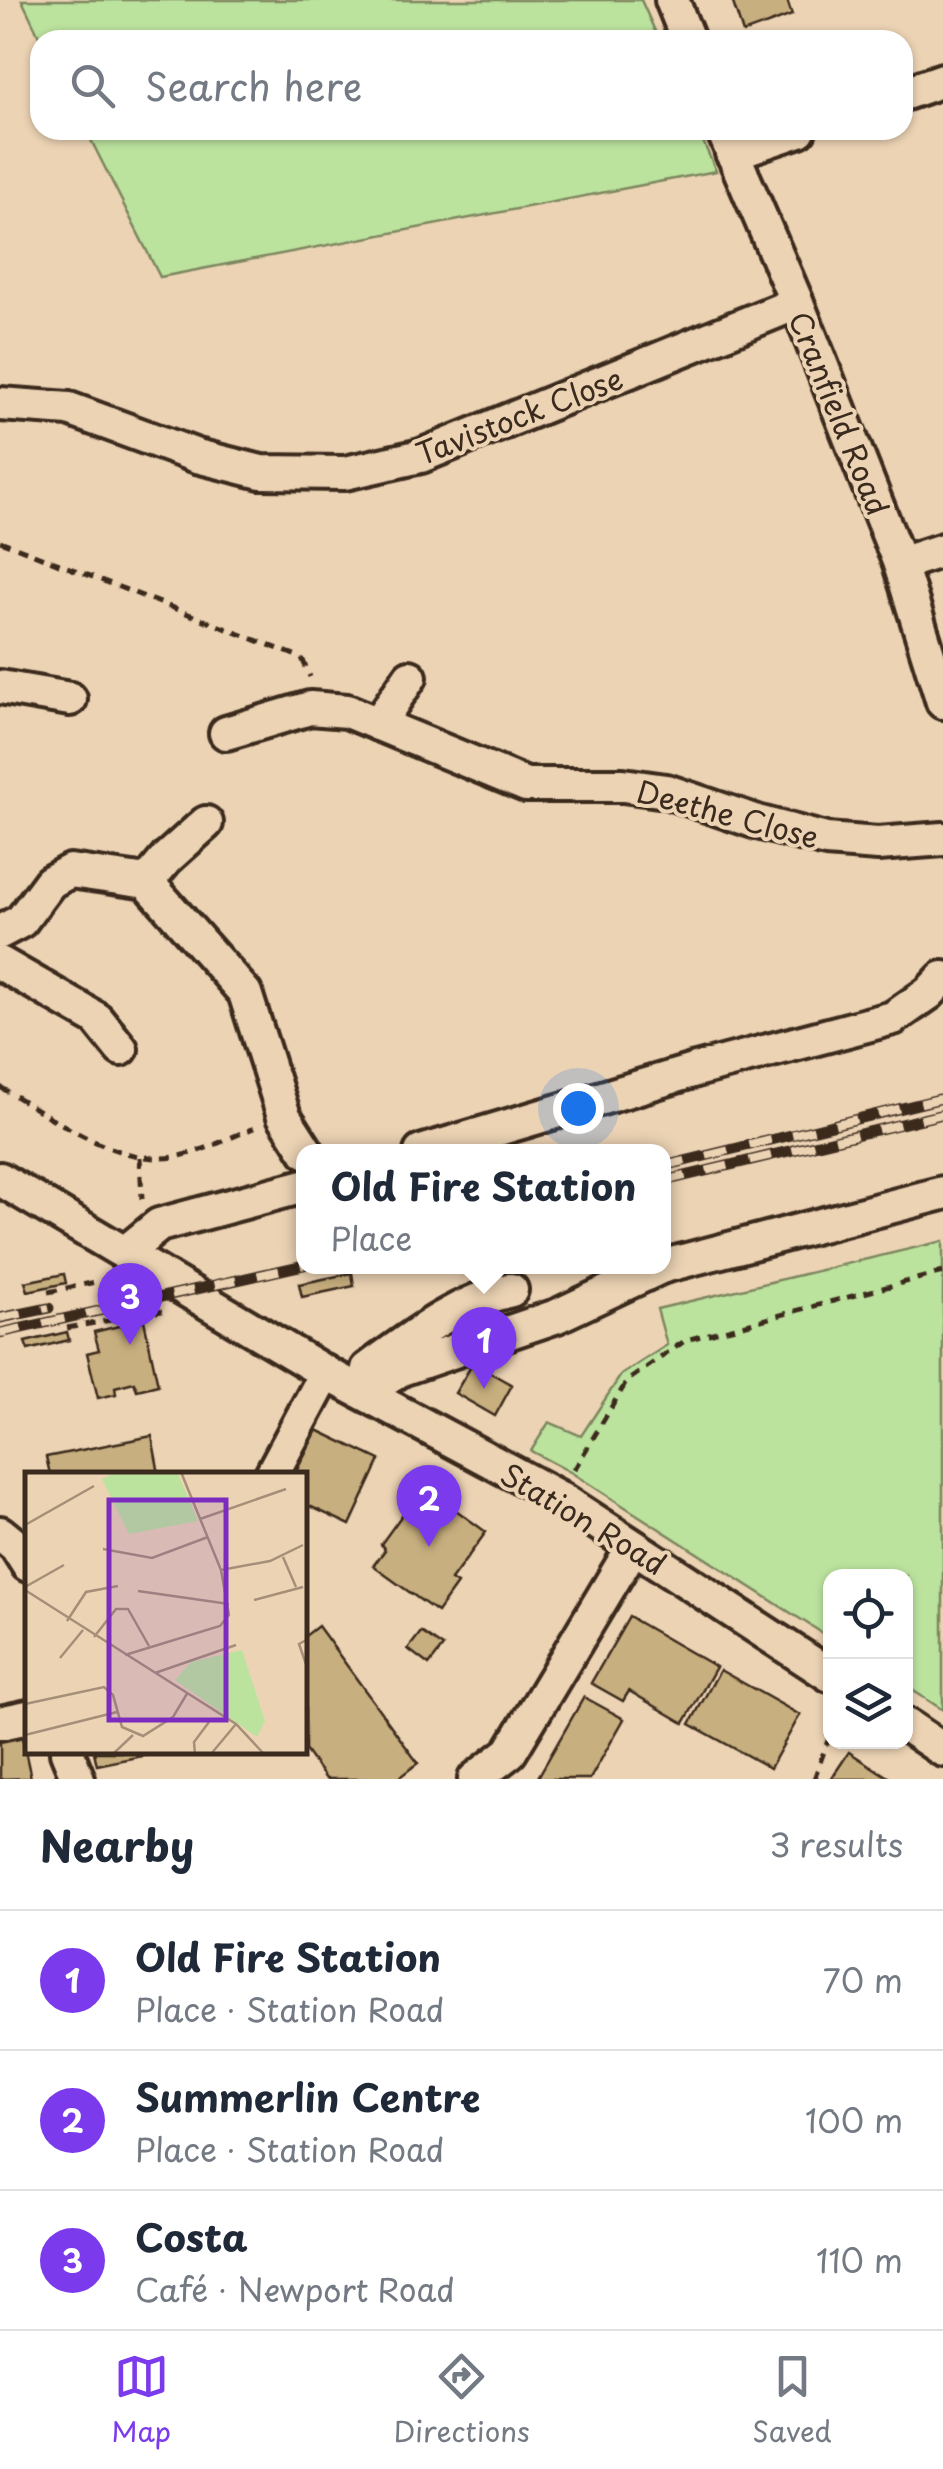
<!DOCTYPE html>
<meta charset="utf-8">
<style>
:root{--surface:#fff;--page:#f2f2f3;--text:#1f2937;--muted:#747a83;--line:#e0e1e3;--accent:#7c3aed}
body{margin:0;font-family:"Playpen Sans",sans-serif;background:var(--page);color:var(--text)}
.controls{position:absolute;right:30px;bottom:30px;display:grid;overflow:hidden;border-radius:20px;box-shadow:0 2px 8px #0004}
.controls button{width:90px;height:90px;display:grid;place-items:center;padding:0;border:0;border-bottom:2px solid var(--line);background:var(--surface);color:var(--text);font:50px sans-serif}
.you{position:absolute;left:578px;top:1108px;width:35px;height:35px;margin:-25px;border:8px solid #fff;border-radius:50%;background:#1a73e8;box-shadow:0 0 0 15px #1a73e833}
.badge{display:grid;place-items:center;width:65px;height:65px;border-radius:50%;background:var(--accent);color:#fff;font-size:32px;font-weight:700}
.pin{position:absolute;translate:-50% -82px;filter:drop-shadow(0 2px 5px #0008)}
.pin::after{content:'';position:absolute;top:52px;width:35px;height:30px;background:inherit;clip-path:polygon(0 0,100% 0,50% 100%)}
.popup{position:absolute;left:296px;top:1144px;width:375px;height:130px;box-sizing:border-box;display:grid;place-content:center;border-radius:20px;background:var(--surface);filter:drop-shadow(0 2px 8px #0005);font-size:32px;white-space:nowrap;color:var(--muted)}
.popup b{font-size:38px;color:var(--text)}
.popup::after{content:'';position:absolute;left:50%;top:100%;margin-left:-20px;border:20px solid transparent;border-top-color:var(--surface)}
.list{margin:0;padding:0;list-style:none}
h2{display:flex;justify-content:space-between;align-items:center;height:130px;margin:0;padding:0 40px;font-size:42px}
h2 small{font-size:32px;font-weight:400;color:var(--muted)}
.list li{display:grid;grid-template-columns:65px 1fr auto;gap:30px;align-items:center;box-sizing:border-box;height:140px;padding:0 40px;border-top:2px solid var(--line)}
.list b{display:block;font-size:38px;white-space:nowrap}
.list p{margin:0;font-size:32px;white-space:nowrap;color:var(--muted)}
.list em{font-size:32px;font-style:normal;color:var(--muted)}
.icon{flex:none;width:55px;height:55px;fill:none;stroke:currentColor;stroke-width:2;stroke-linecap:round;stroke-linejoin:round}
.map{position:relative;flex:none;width:943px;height:1779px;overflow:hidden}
.search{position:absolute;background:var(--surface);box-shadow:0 2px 8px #0004;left:30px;right:30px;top:30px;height:110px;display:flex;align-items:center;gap:25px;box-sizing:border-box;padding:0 35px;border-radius:30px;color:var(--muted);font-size:38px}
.sheet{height:550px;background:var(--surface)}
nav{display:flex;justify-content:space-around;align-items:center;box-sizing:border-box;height:140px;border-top:2px solid var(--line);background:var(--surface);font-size:28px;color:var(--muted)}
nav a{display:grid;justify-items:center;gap:5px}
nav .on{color:var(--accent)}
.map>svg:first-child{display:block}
.green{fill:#bce39e;stroke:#7c865e;stroke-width:2.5}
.building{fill:#c8af7f;stroke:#3b2a1e;stroke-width:2.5}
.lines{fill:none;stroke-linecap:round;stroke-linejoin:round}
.minor-casing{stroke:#3b2a1e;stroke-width:40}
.path{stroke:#3b2a1e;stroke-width:5;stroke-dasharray:10 8;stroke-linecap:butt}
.minor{stroke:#ecd3b4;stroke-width:32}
.rail-casing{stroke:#3b2a1e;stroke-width:11}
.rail{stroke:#ecd3b4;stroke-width:8;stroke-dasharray:22;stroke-linecap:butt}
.labels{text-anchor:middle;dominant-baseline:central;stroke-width:8;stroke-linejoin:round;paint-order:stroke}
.street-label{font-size:30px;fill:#3b2a1e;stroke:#ecd3b4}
.inset-road{fill:none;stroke:#a58f78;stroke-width:2.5}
.view{fill:#7b2cbf;fill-opacity:0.15;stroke:#7b2cbf;stroke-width:5}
.inset-edge{fill:none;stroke:#3b2a1e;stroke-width:5}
</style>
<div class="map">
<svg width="943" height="1779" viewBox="0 0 943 1779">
<rect width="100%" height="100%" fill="#ecd3b4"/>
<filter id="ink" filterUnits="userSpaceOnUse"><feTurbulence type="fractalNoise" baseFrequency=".01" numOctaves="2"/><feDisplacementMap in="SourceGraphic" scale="20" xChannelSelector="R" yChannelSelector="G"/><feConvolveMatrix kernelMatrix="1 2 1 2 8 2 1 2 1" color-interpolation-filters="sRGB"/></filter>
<g filter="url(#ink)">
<g class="green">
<path d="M22,0H641L659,40H41Z"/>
<path d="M86,130H698L716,171L160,277Z"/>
<path d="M943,1241V1710L906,1686V1576H830V1638L572,1473L531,1451L549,1422L581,1436L621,1375L667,1345L657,1309Z"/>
</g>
<g class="building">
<path d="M732,0H787L792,15L743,33Z"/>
<path d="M352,1273L354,1286L302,1297L299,1284Z"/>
<path d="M64,1274L66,1283L28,1291L25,1282Z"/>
<path d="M144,1320L158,1385L137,1390L134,1382L115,1387L116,1394L98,1398L87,1353L99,1350L94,1332Z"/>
<path d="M67,1332L69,1340L28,1350L25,1342Z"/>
<path d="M473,1363L512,1385L495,1416L455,1393Z"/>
<path d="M317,1430L380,1460L350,1525L305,1504V1474H295Z"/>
<path d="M152,1436L159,1474H50L46,1457Z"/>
<path d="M423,1486L486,1532L451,1580L457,1584L437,1612L373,1566L385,1550L381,1544Z"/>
<path d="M629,1617L716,1667L684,1723L629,1691L623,1701L591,1683Z"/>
<path d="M318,1626L418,1763L397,1779H326L305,1750V1636Z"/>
<path d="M421,1632L443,1647L429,1665L408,1649Z"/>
<path d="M720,1670L800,1715L770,1768L690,1724Z"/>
<path d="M584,1697L624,1719L590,1779H537Z"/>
<path d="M21,1732L31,1778L0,1779V1737Z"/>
<path d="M94,1752H152V1754L97,1765Z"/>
<path d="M849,1752L891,1779H831Z"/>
</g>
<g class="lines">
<defs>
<g id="minor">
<path d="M672,0L688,40"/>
<path d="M903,94L943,80"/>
<path d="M723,130L797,303L900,564L943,702"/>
<path d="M732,153L799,130"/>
<path d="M0,404L69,409L197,456L261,472L345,473L421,456L797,303"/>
<path d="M900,564L943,550"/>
<path d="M0,687L70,699"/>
<path d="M378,724L410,677"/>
<path d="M226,733L310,708L347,711L526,785H623L666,791L757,822L826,840L878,844L943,839"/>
<path d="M147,882L167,858L206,823"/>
<path d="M0,932L21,921L50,882L70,871L147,882L245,993L284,1116L307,1152"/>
<path d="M0,963L97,1019L121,1049"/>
<path d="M421,1152L696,1070L893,1018L929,993L943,978"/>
<path d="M0,1179L326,1373L558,1497L830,1675"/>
<path d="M126,1252L159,1225L304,1186"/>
<path d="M664,1266L943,1193"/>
<path d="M368,1369C412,1337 456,1302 511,1290"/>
<path d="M365,1393L401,1369L557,1316L663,1266"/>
<path d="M272,1474L326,1373"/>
<path d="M0,1533L16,1546L28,1565"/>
<path d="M0,1723L28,1717"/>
<path d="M906,1725L943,1750"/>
<path d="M67,1752L78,1779"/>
<path d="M475,1779L510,1752L633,1547"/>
</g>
</defs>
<use href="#minor" class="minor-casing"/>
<g class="path">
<path d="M0,541L302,658L310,677"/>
<path d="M0,1087C51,1116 118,1169 180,1156C205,1151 230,1137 254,1128"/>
<path d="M140,1157L142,1199"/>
<path d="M48,1292L105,1280"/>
<path d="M67,1328L162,1311"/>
<path d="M574,1470L627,1381L686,1340L943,1272"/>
<path d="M814,1779L830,1735"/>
</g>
<use href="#minor" class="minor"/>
<defs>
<g id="rail">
<path d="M664,1166L943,1098"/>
<path d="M664,1181L943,1114"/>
<path d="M0,1318L49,1308"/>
<path d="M0,1333L304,1265"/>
</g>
</defs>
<use href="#rail" class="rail-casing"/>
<use href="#rail" class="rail"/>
</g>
</g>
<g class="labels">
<g class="street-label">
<text transform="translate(840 413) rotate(68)">Cranfield Road</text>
<text transform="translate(519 415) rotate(-21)">Tavistock Close</text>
<text transform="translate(728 813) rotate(15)">Deethe Close</text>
<text transform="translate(584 1518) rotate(31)">Station Road</text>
</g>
</g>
<g transform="translate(25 1472)">
<rect width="282" height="282" fill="#ecd3b4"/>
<path d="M91,0H152L173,49L104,62L77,7ZM217,178L240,249L232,265L150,208L166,190Z" fill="#bce39e"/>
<path class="inset-road" d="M175,47L261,17M0,53L69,14M78,77L127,86L183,65M258,85L271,115M196,98L245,89L278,73M0,115L39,93M0,118L211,252L239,282M113,119L204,132M229,128L278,115M42,149L61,120L93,114M69,165L91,137H103L124,174M283,167L274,172L283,198M100,183L195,154L204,143L196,98L156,0M35,186L58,158M130,201L211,173M0,232L79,215L88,223L97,255L118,264L148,245L163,220M0,263L92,240M54,282H88L108,263M170,282L169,270L184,250M186,282L211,252"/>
<path class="view" d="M84,28H201V248H84Z"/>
<rect width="282" height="282" class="inset-edge"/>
</g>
</svg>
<div class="controls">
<button><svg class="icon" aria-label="locate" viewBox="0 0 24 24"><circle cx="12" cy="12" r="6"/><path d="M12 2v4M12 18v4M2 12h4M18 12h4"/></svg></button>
<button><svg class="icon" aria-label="layers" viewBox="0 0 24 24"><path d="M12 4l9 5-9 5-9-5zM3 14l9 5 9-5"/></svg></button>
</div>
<div class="you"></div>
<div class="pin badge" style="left:484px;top:1389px">1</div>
<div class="popup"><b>Old Fire Station</b>Place</div>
<div class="pin badge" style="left:429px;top:1547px">2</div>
<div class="pin badge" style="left:130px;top:1345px">3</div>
<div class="search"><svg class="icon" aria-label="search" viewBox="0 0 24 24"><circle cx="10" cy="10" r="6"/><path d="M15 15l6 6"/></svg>Search here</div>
</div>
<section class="sheet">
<h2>Nearby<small>3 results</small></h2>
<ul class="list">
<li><span class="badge">1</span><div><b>Old Fire Station</b><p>Place · Station Road</p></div><em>70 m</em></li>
<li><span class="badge">2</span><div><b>Summerlin Centre</b><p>Place · Station Road</p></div><em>100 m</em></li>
<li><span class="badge">3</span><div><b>Costa</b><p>Café · Newport Road</p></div><em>110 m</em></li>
</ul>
</section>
<nav>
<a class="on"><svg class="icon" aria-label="map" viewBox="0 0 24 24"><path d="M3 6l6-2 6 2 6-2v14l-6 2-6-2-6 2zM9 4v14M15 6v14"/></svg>Map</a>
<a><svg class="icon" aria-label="directions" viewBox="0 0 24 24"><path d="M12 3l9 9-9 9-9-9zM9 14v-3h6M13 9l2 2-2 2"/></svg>Directions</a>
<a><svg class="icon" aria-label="saved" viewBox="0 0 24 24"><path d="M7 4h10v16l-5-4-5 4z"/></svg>Saved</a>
</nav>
